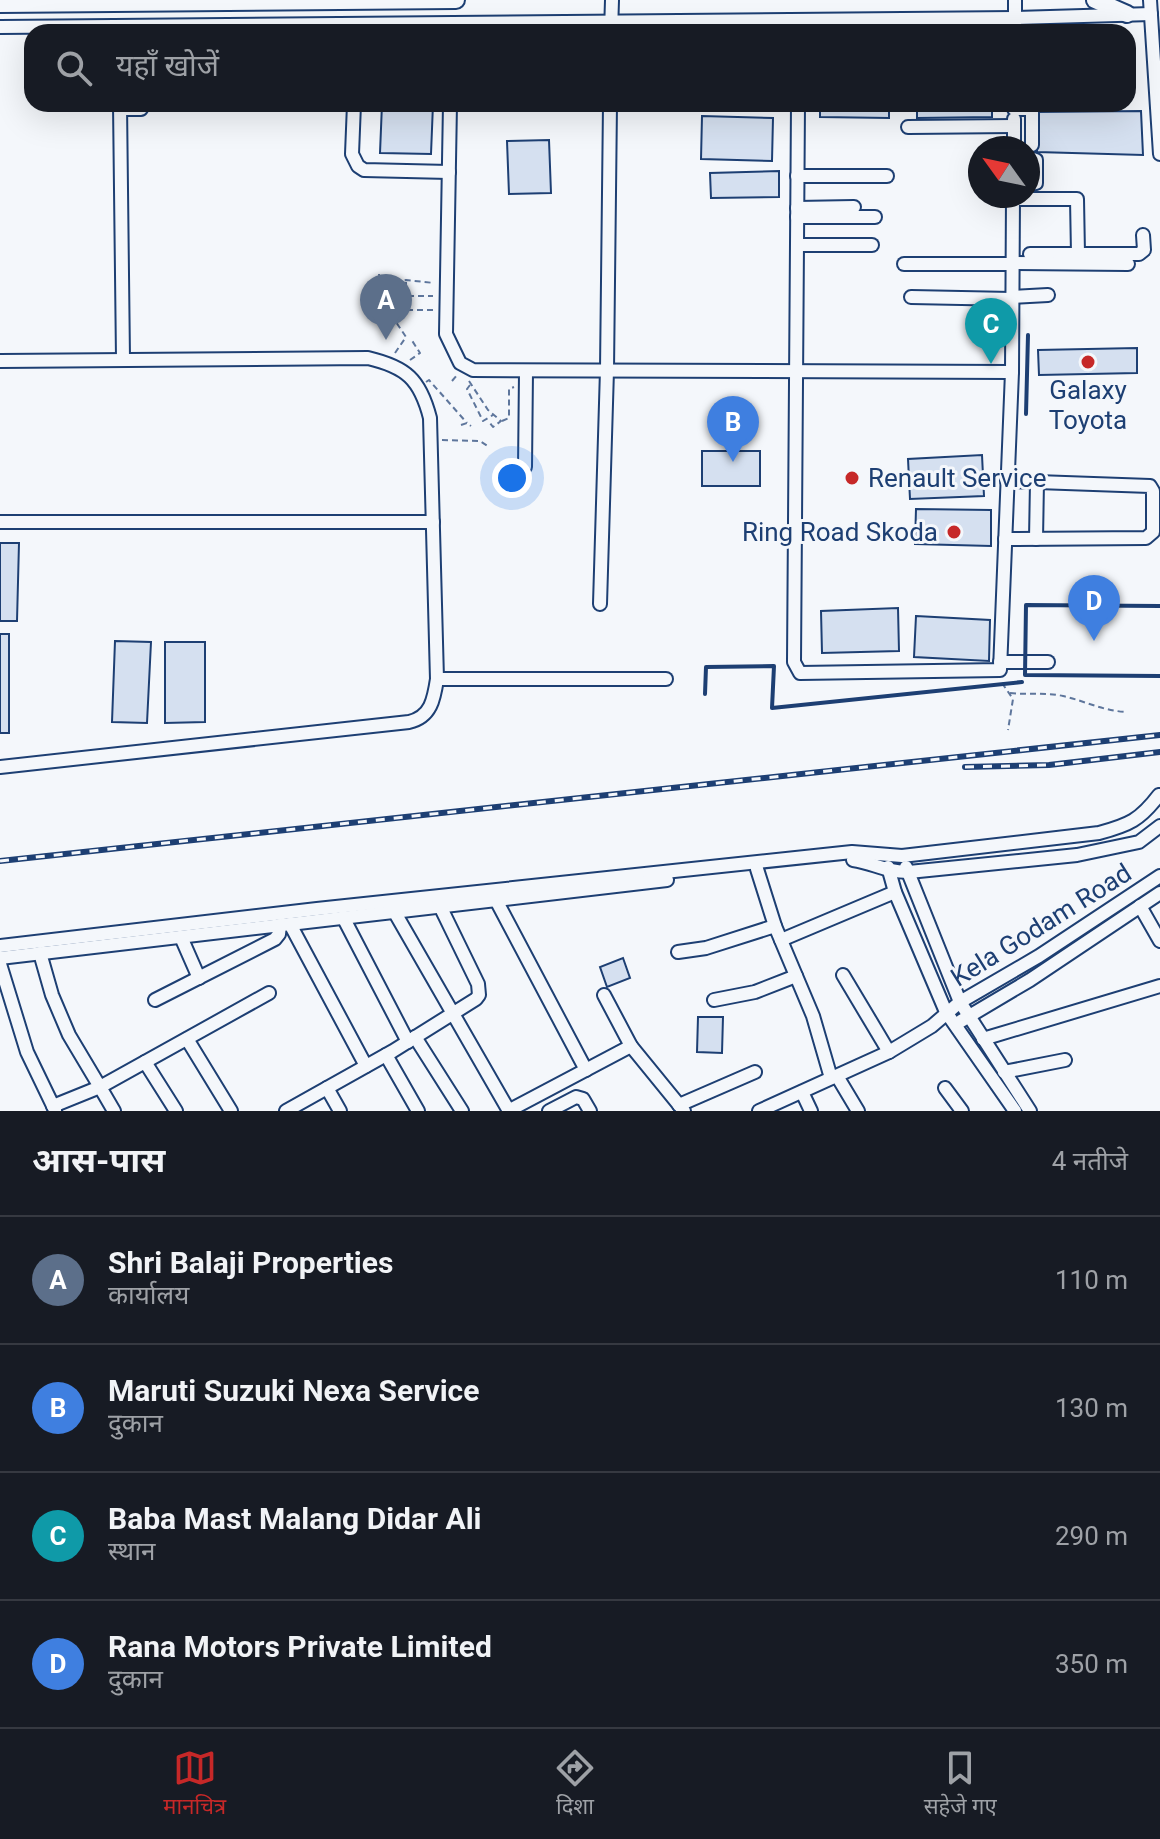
<!DOCTYPE html>
<html lang="hi">
<meta charset="utf-8">
<style>
:root{--surface:#171b24;--page:#242831;--text:#f1f3f6;--muted:#9ea1a6;--line:#363941;--accent:#c62828}
body{margin:0;font-family:Roboto,"Noto Sans Devanagari",sans-serif;background:var(--page);color:var(--text)}
.compass{position:absolute;left:968px;top:136px;width:72px;height:72px;border-radius:50%;background:var(--surface);box-shadow:0 8px 32px #0002;rotate:303deg}
.you{position:absolute;left:512px;top:478px;width:28px;height:28px;margin:-20px;border:6px solid #fff;border-radius:50%;background:#1a73e8;box-shadow:0 0 0 12px #1a73e833}
.badge{display:grid;place-items:center;width:52px;height:52px;border-radius:50%;background:var(--accent);color:#fff;font-size:26px;font-weight:700}
.pin{position:absolute;translate:-50% -66px;filter:drop-shadow(0 2px 4px #0008)}
.pin::after{content:'';position:absolute;top:42px;width:28px;height:24px;background:inherit;clip-path:polygon(0 0,100% 0,50% 100%)}
.list{margin:0;padding:0;list-style:none}
h2{display:flex;justify-content:space-between;align-items:center;height:104px;margin:0;padding:0 32px;font-size:34px}
h2 small{font-size:26px;font-weight:400;color:var(--muted)}
.list li{display:grid;grid-template-columns:52px 1fr auto;gap:24px;align-items:center;box-sizing:border-box;height:128px;padding:0 32px;border-top:2px solid var(--line)}
.list b{display:block;font-size:30px;white-space:nowrap}
.list p{margin:0;font-size:26px;white-space:nowrap;color:var(--muted)}
.list em{font-size:26px;font-style:normal;color:var(--muted)}
.icon{flex:none;width:44px;height:44px;fill:none;stroke:currentColor;stroke-width:2;stroke-linecap:round;stroke-linejoin:round}
.map{position:relative;flex:none;width:1160px;height:1111px;overflow:hidden}
.search{position:absolute;background:var(--surface);box-shadow:0 8px 32px #0002;left:24px;right:24px;top:24px;height:88px;display:flex;align-items:center;gap:20px;box-sizing:border-box;padding:0 28px;border-radius:24px;color:var(--muted);font-size:30px}
.sheet{height:616px;background:var(--surface)}
nav{display:flex;justify-content:space-around;align-items:center;box-sizing:border-box;height:112px;border-top:2px solid var(--line);background:var(--surface);font-size:22px;color:var(--muted)}
nav a{display:grid;justify-items:center;gap:4px}
nav .on{color:var(--accent)}
.map>svg:first-child{display:block}
.lines{fill:none;stroke-linecap:round;stroke-linejoin:round}
.stream{stroke:#bed0e5;stroke-width:3}
.building{fill:#d5e0f0;stroke:#1d3f73;stroke-width:2}
.minor-casing{stroke:#1d3f73;stroke-width:16}
.major-casing{stroke:#1d3f73;stroke-width:20}
.path{stroke:#5e769c;stroke-width:2;stroke-dasharray:6 4;stroke-linecap:butt}
.minor{stroke:#f4f7fb;stroke-width:12}
.major{stroke:#f4f7fb;stroke-width:16}
.rail-casing{stroke:#1d3f73;stroke-width:6}
.rail{stroke:#f4f7fb;stroke-width:3;stroke-dasharray:9;stroke-linecap:butt}
.wall{stroke:#1d3f73;stroke-width:4}
.poi-dot{fill:#c62828;stroke:#f4f7fb;stroke-width:3}
.labels{text-anchor:middle;dominant-baseline:central;stroke-width:6;stroke-linejoin:round;paint-order:stroke}
.poi-label{font-size:26px;fill:#1d3f73;stroke:#f4f7fb}
.street-label{font-size:26px;fill:#1d3f73;stroke:#f4f7fb}
</style>
<div class="map">
<svg width="1160" height="1111" viewBox="0 0 1160 1111">
<rect width="100%" height="100%" fill="#f4f7fb"/>
<g class="lines">
<path class="stream" d="M383,317H391"/>
</g>
<g class="building">
<path d="M692,26L764,27V32H692Z"/>
<path d="M913,29L997,30V32H913Z"/>
<path d="M382,104H433L431,154L380,153Z"/>
<path d="M820,104H889V118L820,117Z"/>
<path d="M917,104H992V117L917,118Z"/>
<path d="M1141,111L1143,155L1037,152L1036,112Z"/>
<path d="M702,116L773,118L772,161L701,159Z"/>
<path d="M549,140L551,193L509,194L507,141Z"/>
<path d="M779,171V197L711,198L710,173Z"/>
<path d="M1137,348V373L1039,375L1038,350Z"/>
<rect x="702" y="451" width="58" height="35"/>
<path d="M982,455L984,496L910,499L908,459Z"/>
<path d="M916,509L991,510V546L915,544Z"/>
<path d="M0,543H19L17,621H0Z"/>
<path d="M898,608L899,651L822,653L821,611Z"/>
<path d="M916,616L990,620L989,661L914,657Z"/>
<rect x="0" y="634" width="9" height="99"/>
<path d="M115,641L151,642L147,723L112,722Z"/>
<path d="M165,642H205V722L165,723Z"/>
<path d="M623,958L630,978L607,987L600,967Z"/>
<path d="M698,1017H723L722,1053L697,1052Z"/>
</g>
<g class="lines">
<defs>
<g id="minor">
<path d="M1150,0L1160,154"/>
<path d="M0,27L1015,18L1151,14"/>
<path d="M611,32L612,0"/>
<path d="M1015,32V0"/>
<path d="M120,104L123,359"/>
<path d="M354,104L352,154L358,166L364,170L449,172"/>
<path d="M450,104L446,334L460,363L473,370L1012,372"/>
<path d="M798,104L794,662L800,673L1000,670L1012,372L1013,196"/>
<path d="M120,109H141L144,104"/>
<path d="M1014,109H1028L1032,112V145"/>
<path d="M908,127L1014,126"/>
<path d="M1014,148V119"/>
<path d="M1028,157L1036,160V183L1028,185"/>
<path d="M797,176H887"/>
<path d="M1013,199H1077L1078,254"/>
<path d="M797,208L854,207"/>
<path d="M797,217H875"/>
<path d="M797,245H872"/>
<path d="M1030,254H1139L1144,250L1143,235"/>
<path d="M1013,263L1128,264"/>
<path d="M904,264H1013"/>
<path d="M911,297L1012,299"/>
<path d="M1012,297L1048,295"/>
<path d="M0,361L368,358C406,367 420,379 430,418L437,679C434,699 431,717 409,722L0,767"/>
<path d="M525,467L526,372"/>
<path d="M0,522H433"/>
<path d="M1005,539L1146,538L1153,532V491L1150,486L1007,481"/>
<path d="M1036,539L1037,482"/>
<path d="M600,604L607,370L610,104"/>
<path d="M1000,662H1048"/>
<path d="M437,679H666"/>
<path d="M853,860C874,863 885,872 909,872L1077,855L1139,842L1160,826"/>
<path d="M888,867L895,892L946,1012L1015,1111"/>
<path d="M906,867L960,1002L1030,1111"/>
<path d="M757,869L775,926"/>
<path d="M496,900L586,1070"/>
<path d="M1140,906L1160,941"/>
<path d="M394,911L509,1111"/>
<path d="M343,917L408,1042"/>
<path d="M290,924L366,1066"/>
<path d="M181,937L199,978"/>
<path d="M781,940L895,892"/>
<path d="M0,946L317,909L852,852L902,856L1099,833C1129,825 1140,820 1159,795"/>
<path d="M678,952L706,948L775,926L813,1016L831,1078"/>
<path d="M40,953L52,995L69,1035L100,1087L53,1106"/>
<path d="M0,958L667,880"/>
<path d="M0,964L27,1052L55,1110"/>
<path d="M843,975L889,1052"/>
<path d="M604,995L631,1046L684,1111"/>
<path d="M155,1000L275,939L279,934L280,925"/>
<path d="M714,1000L755,992L796,976"/>
<path d="M961,1021L1030,980L1160,893"/>
<path d="M415,1037L462,1111"/>
<path d="M187,1039L231,1111"/>
<path d="M983,1039L1160,986"/>
<path d="M386,1055L418,1111"/>
<path d="M145,1062L176,1111"/>
<path d="M1004,1072L1065,1060"/>
<path d="M837,1076L858,1111"/>
<path d="M327,1088L340,1111"/>
<path d="M945,1088L962,1111"/>
<path d="M802,1092L811,1111"/>
<path d="M679,1105L755,1072"/>
<path d="M114,1111L100,1087L269,993"/>
<path d="M286,1111L393,1051L476,999L479,995L478,984L440,906"/>
<path d="M508,1111L631,1046"/>
<path d="M549,1111L576,1097L583,1099L590,1111"/>
<path d="M759,1111L889,1052L932,1026L960,1002L1039,956L1160,876"/>
</g>
<g id="major">
<path d="M1095,0L1127,14"/>
<path d="M0,4L456,0"/>
</g>
</defs>
<use href="#minor" class="minor-casing"/>
<use href="#major" class="major-casing"/>
<g class="path">
<path d="M379,274L380,282H390"/>
<path d="M392,276V283L406,280L434,283"/>
<path d="M377,283L386,295"/>
<path d="M398,296H433"/>
<path d="M398,301V292"/>
<path d="M398,305L410,310H433"/>
<path d="M395,353L406,337L392,316H382L383,301L392,290H406V280"/>
<path d="M410,360L420,353L411,339"/>
<path d="M452,381L458,374"/>
<path d="M469,381L488,410L501,421L493,427L490,423"/>
<path d="M426,382L429,380L467,423"/>
<path d="M470,385L467,389L483,421L493,415"/>
<path d="M502,421L509,418V389L514,387"/>
<path d="M461,425L467,423L471,426"/>
<path d="M442,440L480,441L489,447"/>
<path d="M1002,683L1013,699L1008,730"/>
<path d="M1010,693C1028,695 1045,692 1063,696C1085,701 1103,711 1127,712"/>
</g>
<use href="#minor" class="minor"/>
<use href="#major" class="major"/>
<defs>
<g id="rail">
<path d="M965,767L1049,765L1160,752"/>
<path d="M0,861L1160,735"/>
</g>
</defs>
<use href="#rail" class="rail-casing"/>
<use href="#rail" class="rail"/>
<g class="wall">
<path d="M1026,414L1028,335"/>
<path d="M1160,606L1026,605L1025,675L1160,676"/>
<path d="M705,694L706,667L774,666L772,708L1022,682"/>
</g>
</g>
<g class="poi-dot">
<circle cx="1088" cy="362" r="8"/>
<circle cx="852" cy="478" r="8"/>
<circle cx="954" cy="532" r="8"/>
</g>
<g class="labels">
<g class="poi-label">
<text x="1088" y="390">Galaxy<tspan x="1088" dy="30">Toyota</tspan></text>
<text x="868" y="478" text-anchor="start">Renault Service</text>
<text x="938" y="532" text-anchor="end">Ring Road Skoda</text>
</g>
<g class="street-label">
<text transform="translate(1041 925) rotate(-32)">Kela Godam Road</text>
</g>
</g>
</svg>
<svg class="compass" viewBox="-18 -18 36 36"><path d="M0-13l5 13h-10z" fill="#e53935"/><path d="M0 13l5-13h-10z" fill="#9ea1a6"/></svg>
<div class="you"></div>
<div class="pin badge" style="left:386px;top:340px;background:#5c6f8a">A</div>
<div class="pin badge" style="left:733px;top:462px;background:#3f7fe0">B</div>
<div class="pin badge" style="left:991px;top:364px;background:#0f9aa8">C</div>
<div class="pin badge" style="left:1094px;top:641px;background:#3f7fe0">D</div>
<div class="search"><svg class="icon" aria-label="search" viewBox="0 0 24 24"><circle cx="10" cy="10" r="6"/><path d="M15 15l6 6"/></svg>यहाँ खोजें</div>
</div>
<section class="sheet">
<h2>आस-पास<small>4 नतीजे</small></h2>
<ul class="list">
<li><span class="badge" style="background:#5c6f8a">A</span><div><b>Shri Balaji Properties</b><p>कार्यालय</p></div><em>110 m</em></li>
<li><span class="badge" style="background:#3f7fe0">B</span><div><b>Maruti Suzuki Nexa Service</b><p>दुकान</p></div><em>130 m</em></li>
<li><span class="badge" style="background:#0f9aa8">C</span><div><b>Baba Mast Malang Didar Ali</b><p>स्थान</p></div><em>290 m</em></li>
<li><span class="badge" style="background:#3f7fe0">D</span><div><b>Rana Motors Private Limited</b><p>दुकान</p></div><em>350 m</em></li>
</ul>
</section>
<nav>
<a class="on"><svg class="icon" aria-label="map" viewBox="0 0 24 24"><path d="M3 6l6-2 6 2 6-2v14l-6 2-6-2-6 2zM9 4v14M15 6v14"/></svg>मानचित्र</a>
<a><svg class="icon" aria-label="directions" viewBox="0 0 24 24"><path d="M12 3l9 9-9 9-9-9zM9 14v-3h6M13 9l2 2-2 2"/></svg>दिशा</a>
<a><svg class="icon" aria-label="saved" viewBox="0 0 24 24"><path d="M7 4h10v16l-5-4-5 4z"/></svg>सहेजे गए</a>
</nav>
